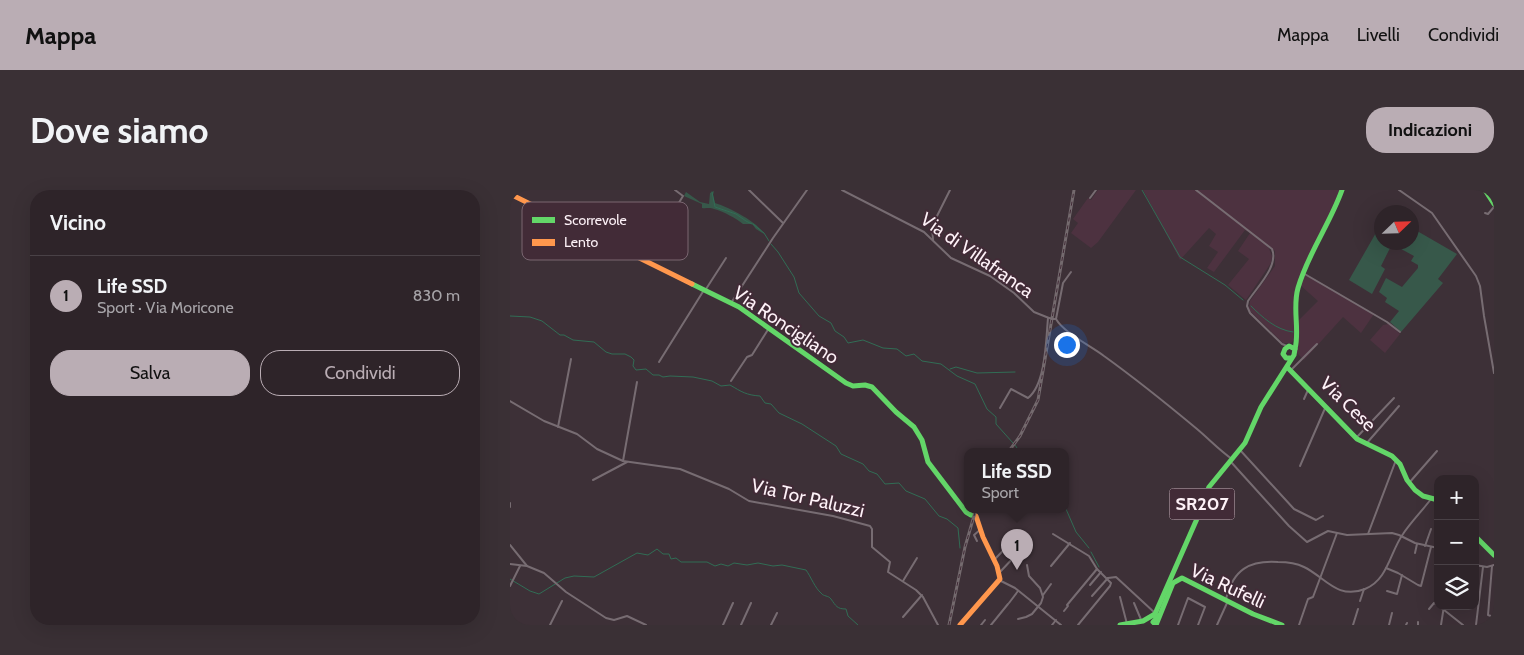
<!DOCTYPE html>
<html lang="it">
<meta charset="utf-8">
<style>
:root{--surface:#2e2429;--page:#3a3035;--text:#f1f3f6;--muted:#a7a4a8;--line:#494146;--accent:#baadb4}
body{margin:0;font-family:Cabin,sans-serif;background:var(--page);color:var(--text)}
.controls{position:absolute;right:15px;bottom:15px;display:grid;overflow:hidden;border-radius:10px;box-shadow:0 5px 20px #0002}
.controls button{width:45px;height:45px;display:grid;place-items:center;padding:0;border:0;border-bottom:1px solid var(--line);background:var(--surface);color:var(--text);font:25px sans-serif}
.compass{position:absolute;left:864px;top:15px;width:45px;height:45px;border-radius:50%;background:var(--surface);box-shadow:0 5px 20px #0002;rotate:67deg}
.you{position:absolute;left:556px;top:154px;width:18px;height:18px;margin:-12px;border:4px solid #fff;border-radius:50%;background:#1a73e8;box-shadow:0 0 0 8px #1a73e833}
.badge{display:grid;place-items:center;width:32px;height:32px;border-radius:50%;background:var(--accent);color:#111;font-size:16px;font-weight:700}
.pin{position:absolute;translate:-50% -41px;filter:drop-shadow(0 1px 2px #0008)}
.pin::after{content:'';position:absolute;top:26px;width:18px;height:15px;background:inherit;clip-path:polygon(0 0,100% 0,50% 100%)}
.popup{position:absolute;left:454px;top:258px;width:105px;height:65px;box-sizing:border-box;display:grid;place-content:center;border-radius:10px;background:var(--surface);filter:drop-shadow(0 1px 4px #0005);font-size:16px;white-space:nowrap;color:var(--muted)}
.popup b{font-size:19px;color:var(--text)}
.popup::after{content:'';position:absolute;left:50%;top:100%;margin-left:-10px;border:10px solid transparent;border-top-color:var(--surface)}
.list{margin:0;padding:0;list-style:none}
h2{display:flex;justify-content:space-between;align-items:center;height:65px;margin:0;padding:0 20px;font-size:21px}
h2 small{font-size:16px;font-weight:400;color:var(--muted)}
.list li{display:grid;grid-template-columns:32px 1fr auto;gap:15px;align-items:center;box-sizing:border-box;height:80px;padding:0 20px;border-top:1px solid var(--line)}
.list b{display:block;font-size:19px;white-space:nowrap}
.list p{margin:0;font-size:16px;white-space:nowrap;color:var(--muted)}
.list em{font-size:16px;font-style:normal;color:var(--muted)}
.actions{display:flex;gap:10px;padding:15px 20px}
.actions a{flex:1;padding:11px 0;border:1px solid var(--accent);border-radius:20px;text-align:center;font-size:18px;color:var(--accent)}
.actions .main{background:var(--accent);color:#111}
.icon{flex:none;width:28px;height:28px;fill:none;stroke:currentColor;stroke-width:2;stroke-linecap:round;stroke-linejoin:round}
.map{position:relative;flex:none;width:984px;height:435px;overflow:hidden;border-radius:20px}
header{display:flex;align-items:center;gap:30px;box-sizing:border-box;height:70px;padding:0 25px;background:var(--accent);color:#111}
header strong{font-size:24px}
nav{display:flex;gap:28px;margin-inline-start:auto;font-size:18px}
.intro{display:flex;align-items:center;justify-content:space-between;box-sizing:border-box;height:120px;padding:0 30px}
h1{margin:0;font-size:35px}
.button{padding:12px 22px;border-radius:20px;background:var(--accent);color:#111;font-size:18px;font-weight:700}
main{display:flex;gap:30px;padding:0 30px}
aside{flex:1;background:var(--surface);border-radius:20px;box-shadow:0 5px 20px #0002}
.map>svg:first-child{display:block}
.built{fill:#4d3240}
.green{fill:#37584a}
.lines{fill:none;stroke-linecap:round;stroke-linejoin:round}
.stream{stroke:#316d55;stroke-width:1}
.street{stroke:#776c72;stroke-width:2}
.fast{stroke:#63d668;stroke-width:5}
.slow{stroke:#ff974d;stroke-width:5}
.rail-casing{stroke:#746a6e;stroke-width:3}
.rail{stroke:#422b37;stroke-width:1;stroke-dasharray:4;stroke-linecap:butt}
.street-bridge{stroke:#776c72;stroke-width:2}
.labels{text-anchor:middle;dominant-baseline:central;stroke-width:4;stroke-linejoin:round;paint-order:stroke}
.shield{fill:#422b37;stroke:#c5b6bd;stroke-width:1}
.shield-label{font-size:18px;font-weight:bold;fill:#fdf1f7}
.street-label{font-size:19px;fill:#fdf1f7;stroke:#422b37}
.key{fill:#422b37;stroke:#7a6671;stroke-width:1}
.key-label{font-size:14px;fill:#fdf1f7}
</style>
<header>
<strong>Mappa</strong>
<nav><a>Mappa</a><a>Livelli</a><a>Condividi</a></nav>
</header>
<div class="intro"><h1>Dove siamo</h1><a class="button">Indicazioni</a></div>
<main>
<aside>
<h2>Vicino<small></small></h2>
<ul class="list">
<li><span class="badge">1</span><div><b>Life SSD</b><p>Sport · Via Moricone</p></div><em>830 m</em></li>
</ul>
<div class="actions"><a class="main">Salva</a><a>Condividi</a></div>
</aside>
<div class="map">
<svg width="984" height="435" viewBox="0 0 984 435">
<rect width="100%" height="100%" fill="#3d3037"/>
<g class="built">
<path d="M588,0H626L588,52L581,58L561,43L568,33L563,29L578,8L581,10Z"/>
<path d="M633,0H830L826,12L792,80L783,117L785,149L781,153H773L739,120L740,111L765,76V61L758,56L762,66L761,73L736,110L718,95L739,69L728,61L740,43L735,40L704,82L697,78L708,62L699,56L706,44L699,38L670,70Z"/>
<path d="M794,84L864,124L851,143L833,127L794,170L787,163V132L808,111L790,95Z"/>
<path d="M879,134L890,144L875,163L860,150L873,135Z"/>
</g>
<g class="green">
<path d="M204,1L203,5L205,13C219,17 249,33 254,44L246,39L242,34H233C227,29 213,21 204,19C199,17 196,19 192,18V14L174,6L176,2L190,12L199,14L200,3Z"/>
<path d="M871,34L872,52H902V38L947,64L928,89L933,93L891,142L880,132L889,121L875,112L877,108L869,102L876,88L892,97L908,78V75L901,71L904,66L882,54L871,76L875,79L862,104L839,90Z"/>
</g>
<g class="lines">
<g class="stream">
<path d="M632,0L670,67L715,95L733,110"/>
<path d="M202,2L205,17L226,24L236,31L242,34"/>
<path d="M243,34L254,43L259,51"/>
<path d="M261,54L268,62L284,87L289,103L309,126L321,133L325,141L334,147L338,153L353,150L373,158L387,159L396,166L404,164L412,171L431,174L447,186L465,194L477,219L486,227V234L503,253"/>
<path d="M741,116C752,127 766,140 783,142"/>
<path d="M0,126L20,127L32,131L50,145H54L63,150L84,152L96,162L102,164H115L121,167L124,170L123,176L126,180L136,179L143,185H149L153,187L160,186L183,187L202,191L211,196L220,195C232,202 236,205 250,206L255,213L261,214L269,223L292,234L326,256L331,264L353,274L359,281L367,284L375,294L389,293L396,301L415,309L429,326L437,329L448,338L450,358"/>
<path d="M440,179L446,177L467,183L505,182"/>
<path d="M505,255L509,261"/>
<path d="M556,319L566,342L579,358"/>
<path d="M581,362L589,377"/>
<path d="M0,389L20,401L29,404L55,388L64,386L84,387L127,363L138,365L147,359L153,364H159L161,369L166,368L171,372H197L205,376L211,374L218,376L224,373L237,375L248,373L263,376L272,375L296,380C301,387 305,398 311,403C314,407 318,405 321,409C326,416 327,419 336,419L338,426L348,435"/>
</g>
<g class="street">
<path d="M239,0L273,33"/>
<path d="M332,0L414,42L441,68L480,86L504,103L524,122L539,128"/>
<path d="M686,0L762,59C769,76 747,97 738,111L737,116L740,123L772,154L777,156"/>
<path d="M889,0L922,23L966,86L970,96L974,126L984,183"/>
<path d="M580,8L586,0"/>
<path d="M975,23L978,24L984,17"/>
<path d="M423,50L422,36L440,0"/>
<path d="M135,69L173,6L165,0"/>
<path d="M793,83L877,132L890,142"/>
<path d="M196,99L216,68"/>
<path d="M221,113L263,48L297,0"/>
<path d="M544,129H546C554,143 581,156 594,166C626,189 657,214 687,239C699,249 709,260 722,269"/>
<path d="M546,129L553,93L561,82"/>
<path d="M149,172L194,100"/>
<path d="M781,180L807,154"/>
<path d="M221,191L237,167L242,165L259,138"/>
<path d="M794,209L798,200"/>
<path d="M0,211L34,231L67,244L87,259L113,271L170,279L219,299L239,311L323,326L360,336L362,339V357L380,372L378,382L406,400L413,407L428,435"/>
<path d="M490,218L501,199L518,208C536,194 536,149 538,128"/>
<path d="M48,237L61,169"/>
<path d="M846,248L884,208"/>
<path d="M856,254L889,216"/>
<path d="M730,260L784,319L806,330L813,326"/>
<path d="M113,271L127,192"/>
<path d="M721,272L779,336L797,352L818,341L837,345L882,343L889,345L905,353L928,358"/>
<path d="M790,276L816,216"/>
<path d="M83,290L117,272"/>
<path d="M899,293L927,261"/>
<path d="M0,313V317"/>
<path d="M543,344L579,366L587,379L601,393L600,396L568,435"/>
<path d="M858,344L886,270"/>
<path d="M467,351L464,345L471,339"/>
<path d="M0,355L17,376"/>
<path d="M915,356L921,339"/>
<path d="M905,363L907,354"/>
<path d="M485,369L507,346"/>
<path d="M0,374L17,376L34,383L56,402L96,428L104,430L117,426L136,435"/>
<path d="M965,375L977,377L984,375"/>
<path d="M541,376L560,353"/>
<path d="M982,376L978,425L984,427"/>
<path d="M876,378L888,383L908,395L911,396L921,357"/>
<path d="M489,383L506,365L502,361"/>
<path d="M598,388L606,387L645,423"/>
<path d="M489,390L505,398L551,435"/>
<path d="M393,391L407,368"/>
<path d="M580,395L591,382"/>
<path d="M0,396L10,376"/>
<path d="M877,401L887,404L892,385"/>
<path d="M533,405L541,394"/>
<path d="M582,406L598,388"/>
<path d="M610,407L617,434"/>
<path d="M716,409C723,380 739,370 768,372C777,372 786,373 794,377C815,387 827,410 855,399C878,390 880,362 893,344C901,332 912,321 921,309"/>
<path d="M850,411L854,399"/>
<path d="M499,413L508,401"/>
<path d="M624,413L632,432"/>
<path d="M929,416L953,435"/>
<path d="M919,419L924,413L928,415"/>
<path d="M554,421L558,416L557,415L587,379"/>
<path d="M393,427L412,405"/>
<path d="M508,429L516,427L522,424L531,413L533,407L530,398L519,386L517,375"/>
<path d="M40,435L52,411"/>
<path d="M213,435L223,413"/>
<path d="M231,435L241,413"/>
<path d="M261,435L267,423"/>
<path d="M471,435L475,430"/>
<path d="M481,435L498,414"/>
<path d="M542,435L546,430"/>
<path d="M668,435L678,408L695,417L688,435"/>
<path d="M707,435L717,413"/>
<path d="M789,435L798,409L803,407L827,343"/>
<path d="M843,435L848,419"/>
<path d="M879,435L882,423"/>
<path d="M896,435L897,433"/>
<path d="M908,435V432"/>
<path d="M931,435L934,416"/>
<path d="M966,435L973,377"/>
</g>
<g class="fast">
<path d="M975,0L984,14"/>
<path d="M182,94L229,117L336,193L343,196L355,195L362,197L386,222L404,237L412,250L418,272L456,322L461,325"/>
<path d="M785,159C790,139 782,119 788,98C798,63 820,34 832,0"/>
<path d="M777,177L847,249L882,266L890,274L897,290L905,300L913,306L928,310"/>
<path d="M965,346L984,365"/>
<path d="M645,424L646,429L643,432L646,435L663,393L672,388L743,424L772,435"/>
<path d="M610,435L633,431L645,424L686,331L699,297L735,253L751,217L784,165L785,159L779,156L775,159L773,164L776,168H781"/>
</g>
<g class="slow">
<path d="M0,4L182,94"/>
<path d="M450,435L490,389L487,376L473,347L466,326"/>
</g>
<defs>
<g id="rail">
<path d="M499,261L510,246L528,210L564,0"/>
<path d="M439,435L455,357L466,319"/>
</g>
</defs>
<use href="#rail" class="rail-casing"/>
<use href="#rail" class="rail"/>
<path class="street-bridge" d="M539,128L544,129"/>
</g>
<g class="labels">
<rect class="shield" x="659.5" y="298.5" width="65" height="31" rx="4"/>
<g class="shield-label">
<text x="692" y="314">SR207</text>
</g>
<g class="street-label">
<text transform="translate(467 65) rotate(35)">Via di Villafranca</text>
<text transform="translate(276 135) rotate(34)">Via Roncigliano</text>
<text transform="translate(838 214) rotate(44)">Via Cese</text>
<text transform="translate(298 308) rotate(13)">Via Tor Paluzzi</text>
<text transform="translate(718 396) rotate(25)">Via Rufelli</text>
</g>
</g>
<rect x="12" y="12" width="166" height="58" rx="8" class="key"/>
<rect x="22" y="27" width="23" height="6" fill="#63d668"/>
<rect x="22" y="49" width="23" height="7" fill="#ff974d"/>
<g class="key-label">
<text x="54" y="35">Scorrevole</text>
<text x="54" y="57">Lento</text>
</g>
</svg>
<div class="controls">
<button>+</button>
<button>−</button>
<button><svg class="icon" aria-label="layers" viewBox="0 0 24 24"><path d="M12 4l9 5-9 5-9-5zM3 14l9 5 9-5"/></svg></button>
</div>
<svg class="compass" viewBox="-18 -18 36 36"><path d="M0-13l5 13h-10z" fill="#e53935"/><path d="M0 13l5-13h-10z" fill="#a7a4a8"/></svg>
<div class="you"></div>
<div class="pin badge" style="left:507px;top:380px">1</div>
<div class="popup"><b>Life SSD</b>Sport</div>
</div>
</main>
